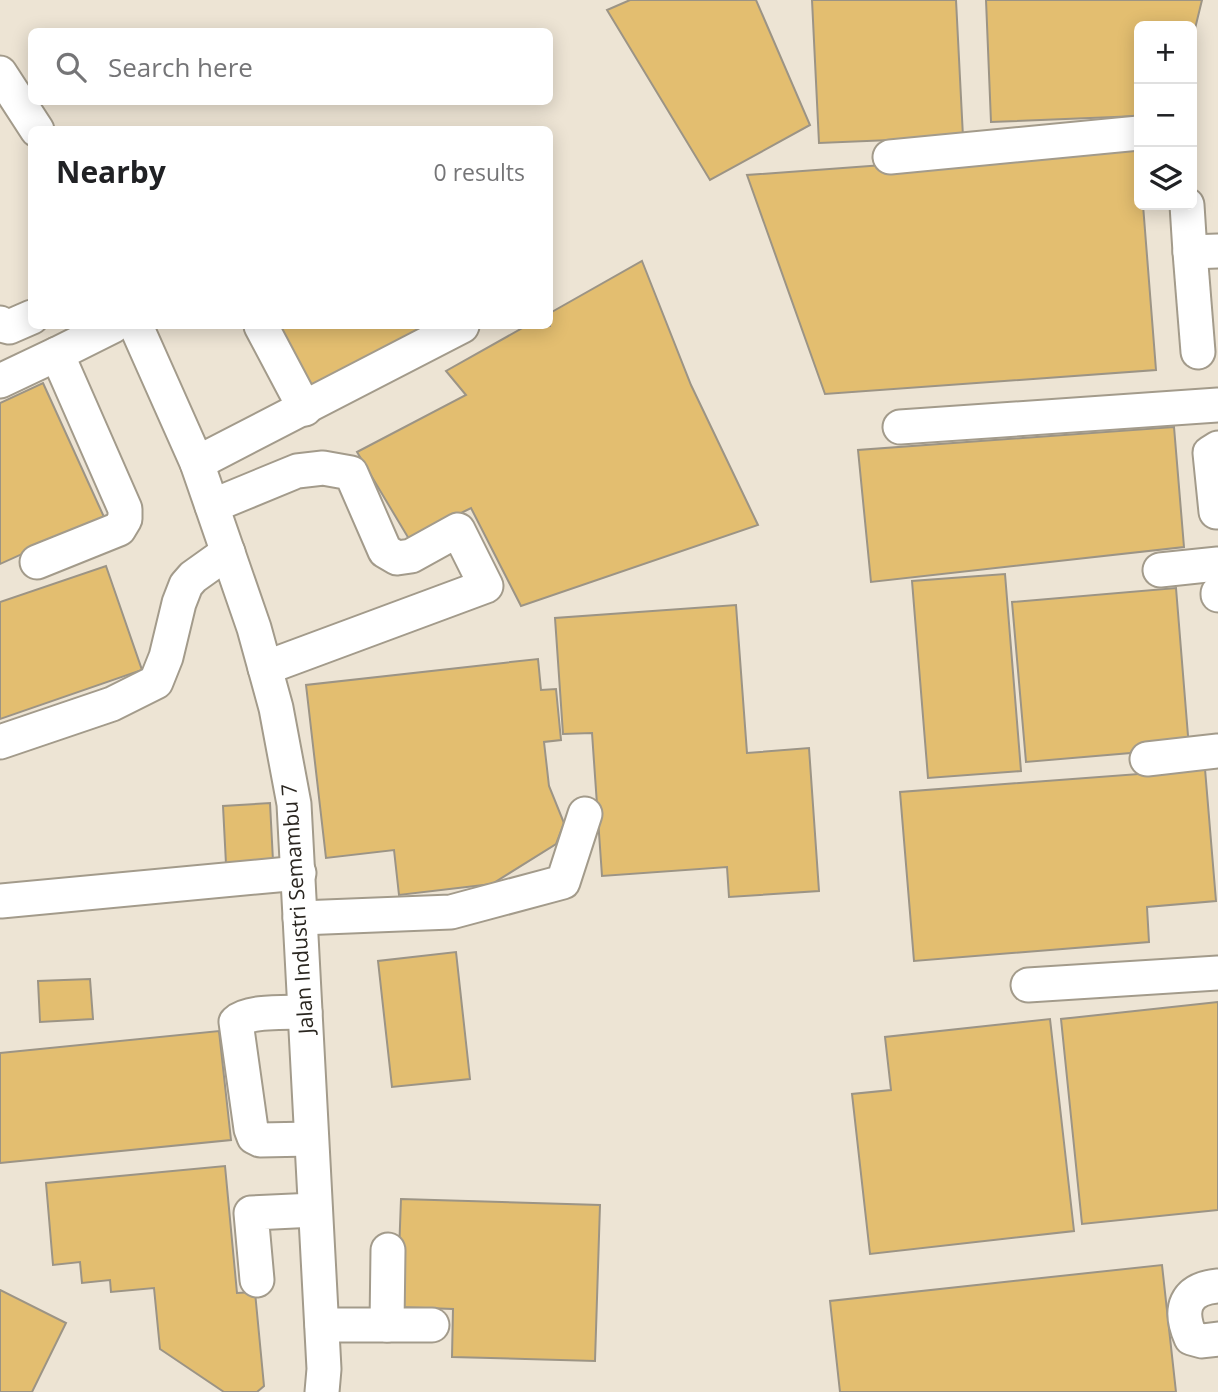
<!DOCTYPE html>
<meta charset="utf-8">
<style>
:root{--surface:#fff;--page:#f2f2f2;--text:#202124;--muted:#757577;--line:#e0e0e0}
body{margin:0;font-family:"Open Sans",sans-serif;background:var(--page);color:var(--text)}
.controls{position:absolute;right:21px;top:21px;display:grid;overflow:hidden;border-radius:10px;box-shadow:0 4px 18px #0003}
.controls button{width:63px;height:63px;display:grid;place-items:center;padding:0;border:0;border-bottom:2px solid var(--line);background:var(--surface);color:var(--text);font:35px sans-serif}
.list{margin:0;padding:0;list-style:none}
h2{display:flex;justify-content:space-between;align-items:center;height:91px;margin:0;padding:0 28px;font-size:30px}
h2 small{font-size:23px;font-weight:400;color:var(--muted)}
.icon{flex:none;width:38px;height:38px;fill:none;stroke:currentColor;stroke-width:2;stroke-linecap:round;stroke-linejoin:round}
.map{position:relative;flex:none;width:1218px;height:1392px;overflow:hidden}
.search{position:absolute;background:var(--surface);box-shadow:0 4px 18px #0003;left:28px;top:28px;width:525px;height:77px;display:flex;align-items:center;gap:18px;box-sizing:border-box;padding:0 24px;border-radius:10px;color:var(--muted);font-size:26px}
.panel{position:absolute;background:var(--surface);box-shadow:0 4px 18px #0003;left:28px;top:126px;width:525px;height:203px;border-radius:10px}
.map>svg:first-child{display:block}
.building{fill:#e3be70;stroke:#9c9485;stroke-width:2}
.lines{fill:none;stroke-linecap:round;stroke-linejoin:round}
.minor-casing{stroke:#a39b8b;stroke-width:37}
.minor{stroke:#fff;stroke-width:33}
.labels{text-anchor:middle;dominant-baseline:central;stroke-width:6;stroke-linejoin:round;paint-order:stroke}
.street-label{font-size:21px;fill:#2a2620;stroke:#fff}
</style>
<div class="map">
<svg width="1218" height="1392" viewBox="0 0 1218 1392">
<rect width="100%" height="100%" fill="#ede4d4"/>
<g class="building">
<path d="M630,0H756L810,125L710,180L607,10Z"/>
<path d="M812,0H956L963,137L819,143Z"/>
<path d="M986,0H1202L1192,41V26H1139V116L991,122Z"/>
<path d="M1139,146V205H1143L1156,370L825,394L747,175Z"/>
<path d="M642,261L691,385L758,525L521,606L471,508L409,539L357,452L466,395L446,371L526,326H550V313Z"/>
<path d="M278,326H425L312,388Z"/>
<path d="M43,383L104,517L0,564V403Z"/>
<path d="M1174,427L1184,547L871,582L858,450Z"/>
<path d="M106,566L142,670L0,719V602Z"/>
<path d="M1005,574L1021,771L928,778L912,581Z"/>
<path d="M1176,588L1189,748L1026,762L1012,602Z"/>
<path d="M736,605L747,753L809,748L819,891L729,897L727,867L602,876L592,733L563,734L555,618Z"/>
<path d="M538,659L541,690L556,689L561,740L544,742L549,786L564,823L556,844L492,884L399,895L394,850L326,858L306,685Z"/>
<path d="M1205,769L1216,901L1147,907L1149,942L914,961L900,792Z"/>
<path d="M270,803L273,861L226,864L223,806Z"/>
<path d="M456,952L470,1079L392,1087L378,961Z"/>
<path d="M90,979L93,1019L40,1022L38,981Z"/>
<path d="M1218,1002V1210L1082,1224L1061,1019Z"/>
<path d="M1050,1019L1074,1231L870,1254L852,1094L891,1090L885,1037Z"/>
<path d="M219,1031L231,1140L0,1163V1053Z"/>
<path d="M225,1166L237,1293L255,1292L264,1386L257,1392H224L160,1349L154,1288L111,1292L110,1280L82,1283L80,1262L53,1265L46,1183Z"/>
<path d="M401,1199L600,1205L595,1361L452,1357L453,1309L397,1307Z"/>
<path d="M1162,1265L1176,1392H840L830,1301Z"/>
<path d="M0,1290L66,1323L32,1392H0Z"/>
</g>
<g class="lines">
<defs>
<g id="minor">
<path d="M0,73L37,130"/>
<path d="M890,157L1139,133"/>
<path d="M1187,205L1190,252L1218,251"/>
<path d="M1190,252L1198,352"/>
<path d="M0,323L1,325L9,327L32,317"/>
<path d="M136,326L197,463L254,628L276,708L294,804L324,1369L322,1392"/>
<path d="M261,326L305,409"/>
<path d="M0,381L57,354"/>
<path d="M900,427L1218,405"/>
<path d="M197,463L462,326"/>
<path d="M212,506L297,471L323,468L351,473L385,551L397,558L411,556L458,530L486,586L265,668"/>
<path d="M1216,512L1210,453L1218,448"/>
<path d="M37,562L119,529L125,519V509L57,354L113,326"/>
<path d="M1160,570L1218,564"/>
<path d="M1218,593V595"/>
<path d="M0,742L112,704L156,682L166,657L179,603L186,585L193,577L228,552"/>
<path d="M1147,759L1218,751"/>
<path d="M1,901L299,873"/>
<path d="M300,918L451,912L563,882L585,814"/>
<path d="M1028,985L1218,973"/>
<path d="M305,1012C287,1013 249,1010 236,1022L251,1129L254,1137L260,1140L311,1139"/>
<path d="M257,1280L251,1213L315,1210"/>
<path d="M1218,1286C1185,1289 1178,1309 1191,1338L1202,1341L1218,1339"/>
<path d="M322,1325H432"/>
<path d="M387,1325L388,1250"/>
</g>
</defs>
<use href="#minor" class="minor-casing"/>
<use href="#minor" class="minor"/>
</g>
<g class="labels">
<g class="street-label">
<text transform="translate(297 909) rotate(-94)">Jalan Industri Semambu 7</text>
</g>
</g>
</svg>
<div class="controls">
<button>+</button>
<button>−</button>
<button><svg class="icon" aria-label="layers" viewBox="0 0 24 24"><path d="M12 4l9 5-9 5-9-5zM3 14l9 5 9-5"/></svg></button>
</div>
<div class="search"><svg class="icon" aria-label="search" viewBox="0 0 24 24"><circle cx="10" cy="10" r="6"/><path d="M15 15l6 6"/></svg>Search here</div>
<section class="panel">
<h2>Nearby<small>0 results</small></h2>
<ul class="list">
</ul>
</section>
</div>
